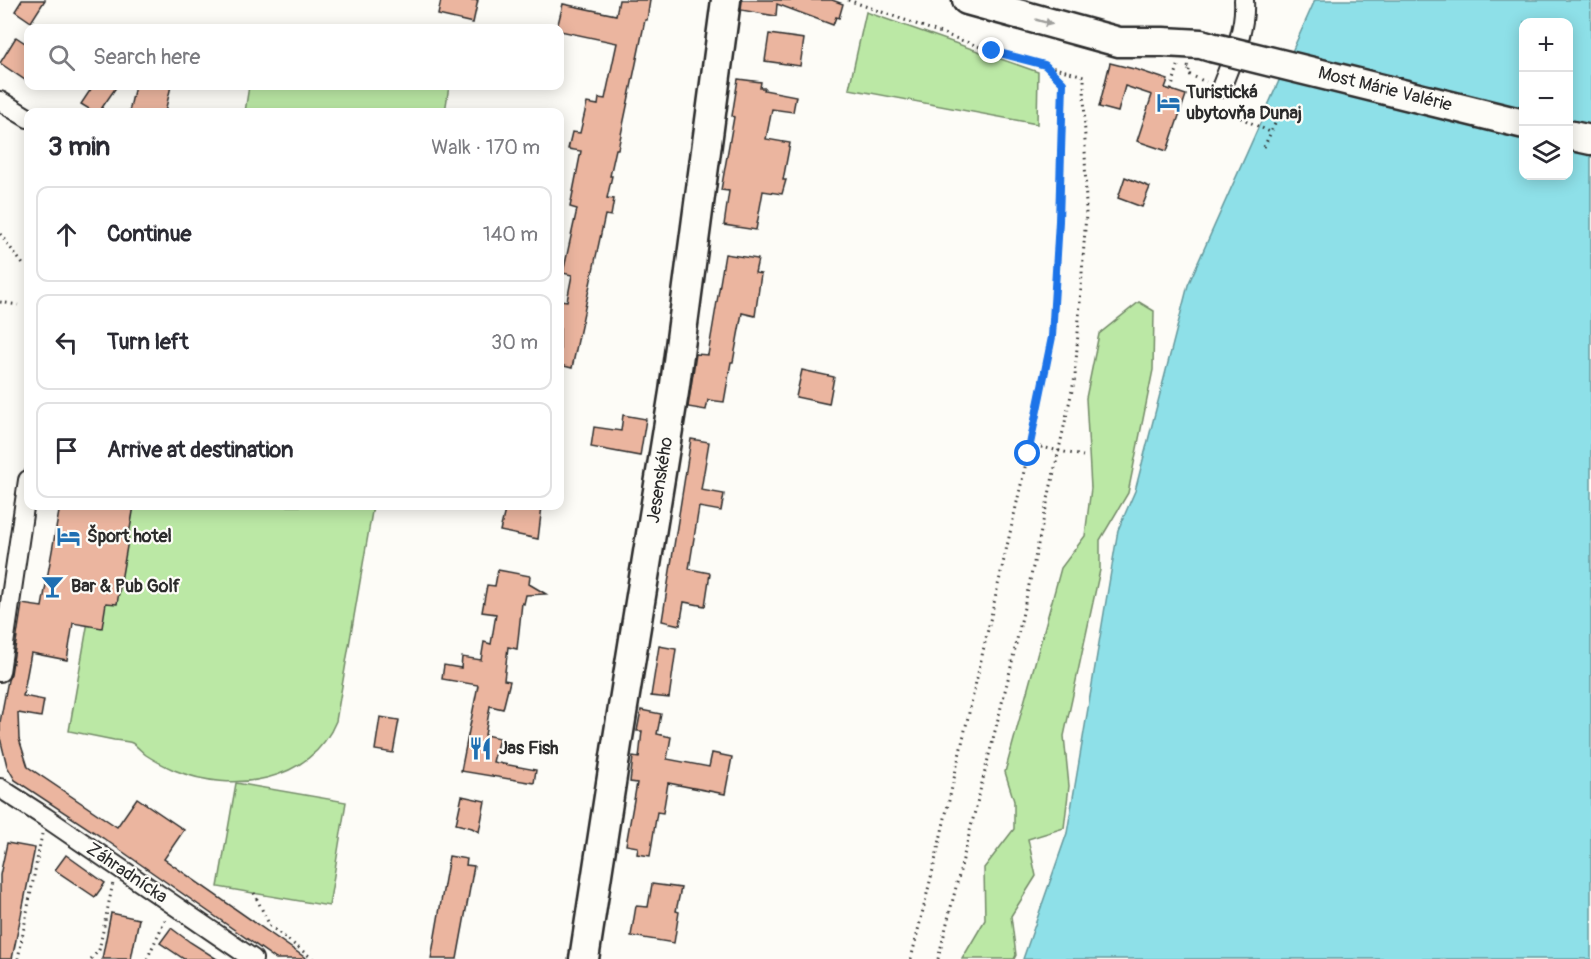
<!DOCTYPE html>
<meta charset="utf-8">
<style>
:root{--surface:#fff;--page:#f7f7f7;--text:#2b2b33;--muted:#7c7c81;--line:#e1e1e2}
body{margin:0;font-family:Pangolin,sans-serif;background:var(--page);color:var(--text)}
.controls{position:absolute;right:18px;top:18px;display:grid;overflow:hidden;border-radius:12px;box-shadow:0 3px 15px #0003}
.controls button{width:54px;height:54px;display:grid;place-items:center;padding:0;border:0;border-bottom:2px solid var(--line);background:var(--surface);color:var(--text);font:30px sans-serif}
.stop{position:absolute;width:18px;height:18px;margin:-14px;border:4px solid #1a73e8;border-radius:50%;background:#fff}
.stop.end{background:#1a73e8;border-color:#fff;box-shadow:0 2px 6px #0008}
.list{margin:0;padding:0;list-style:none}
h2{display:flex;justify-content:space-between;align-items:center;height:78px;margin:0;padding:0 24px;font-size:26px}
h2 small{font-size:20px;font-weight:400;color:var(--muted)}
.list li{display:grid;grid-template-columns:39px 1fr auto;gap:18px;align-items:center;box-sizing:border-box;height:96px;margin:0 12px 12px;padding:0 12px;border:2px solid var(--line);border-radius:12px}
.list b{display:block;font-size:22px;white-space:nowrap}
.list em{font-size:20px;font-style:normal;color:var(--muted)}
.icon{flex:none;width:33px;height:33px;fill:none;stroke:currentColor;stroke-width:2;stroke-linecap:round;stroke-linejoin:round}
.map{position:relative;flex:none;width:1591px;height:959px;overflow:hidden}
.search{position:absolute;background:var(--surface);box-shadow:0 3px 15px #0003;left:24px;top:24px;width:540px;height:66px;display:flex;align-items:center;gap:15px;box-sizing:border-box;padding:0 21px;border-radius:12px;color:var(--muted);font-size:22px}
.panel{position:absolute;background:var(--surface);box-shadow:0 3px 15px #0003;left:24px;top:108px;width:540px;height:402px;border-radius:12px}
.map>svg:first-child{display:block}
.green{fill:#bbe8a5;stroke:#738a68;stroke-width:1.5}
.water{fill:#8ee0e8;stroke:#66989c;stroke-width:1.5;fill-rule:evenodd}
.building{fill:#ebb59f;stroke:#2b2b2b;stroke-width:1.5}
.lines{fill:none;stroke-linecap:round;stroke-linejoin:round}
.street-casing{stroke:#2b2b2b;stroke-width:22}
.primary-casing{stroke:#2b2b2b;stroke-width:33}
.path{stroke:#2b2b2b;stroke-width:3;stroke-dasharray:1.5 4.5;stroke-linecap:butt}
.street{stroke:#fdfcf7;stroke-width:18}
.primary{stroke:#fdfcf7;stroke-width:28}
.primary-bridge-casing{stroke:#2b2b2b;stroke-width:33;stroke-linecap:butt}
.primary-bridge{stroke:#fdfcf7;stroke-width:28}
.oneway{fill:#9e9e9b}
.route{stroke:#1a73e8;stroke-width:8}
.labels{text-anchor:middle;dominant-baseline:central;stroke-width:4.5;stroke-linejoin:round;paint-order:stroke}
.street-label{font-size:18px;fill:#2b2b2b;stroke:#fdfcf7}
.poi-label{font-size:18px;font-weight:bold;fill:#2b2b2b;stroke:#fdfcf7;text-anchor:start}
</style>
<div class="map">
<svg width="1591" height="959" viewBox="0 0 1591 959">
<rect width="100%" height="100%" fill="#fdfcf7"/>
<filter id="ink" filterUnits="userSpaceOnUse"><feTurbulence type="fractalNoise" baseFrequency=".0167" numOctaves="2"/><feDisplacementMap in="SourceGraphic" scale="12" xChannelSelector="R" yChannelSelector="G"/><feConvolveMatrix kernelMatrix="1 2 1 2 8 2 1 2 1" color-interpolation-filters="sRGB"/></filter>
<g filter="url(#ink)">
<g class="green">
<path d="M866,12L1038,72L1037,124L849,89Z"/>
<path d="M249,86H449L445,112H245Z"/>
<path d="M1139,302L1154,311L1153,370L1128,493L1100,540V570L1064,736L1069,786L1064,828L1028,839L1036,876L1011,916L1016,955L1014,959H962L985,920L984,868L1014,829V801L1005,772L1061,568L1085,536L1091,488L1086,398L1099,334Z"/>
<path d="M108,506H373L336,721C311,783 232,794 174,770C165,766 155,761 146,755C141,751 137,746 132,743C127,741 120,741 114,740C99,737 84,734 69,731Z"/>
<path d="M236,783L346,802L329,906L218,887Z"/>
</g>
<path class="water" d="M1315,0H1591V959H1023L1067,833L1118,530L1135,491L1188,285ZM1524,22H1568V176H1524Z"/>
<g class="building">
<path d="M22,0H45L31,22L15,11Z"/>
<path d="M441,0H478L473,23L438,15Z"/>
<path d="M619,0H650L647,20H645L638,54L618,149H616L610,176H612L607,198L614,199L611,216L605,215L572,368L560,365V300L567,301L572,275L563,273L577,209L570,207L581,151L568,149L572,132L580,133L587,103L598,105L599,98L605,99L617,43L560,31V28H557L563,4L616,15Z"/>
<path d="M742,0H832L843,4L839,18L836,17L833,25L777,4L776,16L741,10Z"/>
<path d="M769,34L804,39L800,66L765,61Z"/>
<path d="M16,37L28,45V82L0,63Z"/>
<path d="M1110,63L1138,70L1168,80L1165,88L1186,95L1167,151L1137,141L1152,95L1125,86L1118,112L1099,107Z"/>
<path d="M738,79L761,82L760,88H765L764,90L796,96L793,112L772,109L766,139L790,143L783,180H786L782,194L763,191L756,230L724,225L729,191L721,190L734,117L732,116Z"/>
<path d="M93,86H117L99,112H94L81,104Z"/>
<path d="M135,86H171L165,112H129Z"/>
<path d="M1125,177L1150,187L1142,207L1118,198Z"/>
<path d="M725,254L758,259L755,273L761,274L755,316L742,313L733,362H731L724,402L708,400L706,410L688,407L696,354L708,355Z"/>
<path d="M802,370L834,377L829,404L796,397Z"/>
<path d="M623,415L646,419L640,456L591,447L594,427L621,431Z"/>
<path d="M691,439L709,442L701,490L724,494L721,511L699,507L689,569L710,573L705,606L684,602L680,625L662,621Z"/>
<path d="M60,506H134L117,604L106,603L102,628L73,623L67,660L31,653L23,696L44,700L41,717L18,713L19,739L28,767L117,827L137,798L184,830L164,859L307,959H276L103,838L15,780L7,766L0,738V722L8,680L11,674L22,604L42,607Z"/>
<path d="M506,506H542L538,539L500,531Z"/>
<path d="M498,570L530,576L529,584L546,594L526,595L524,604L522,603L517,649L508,647L504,680L510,681L503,709L490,706L485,735L499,738L493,762L536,770L534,783L461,771L478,685L442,679L444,665L461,668L462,657L481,660L484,642L491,644L496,614L482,612L487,585L495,586Z"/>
<path d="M659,646L676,649L669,698L651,696Z"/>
<path d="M641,710L661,714L657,734L671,737L667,759L709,767L712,753L732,757L725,794L668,783L663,813L657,812L650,856L637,854L638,847L626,845L637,783L630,782L633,757L639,758L642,731H637Z"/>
<path d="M380,717L399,720L393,753L375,750Z"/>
<path d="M462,796L485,801L479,832L472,828L456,824Z"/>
<path d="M7,843L35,848L12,959H0V875Z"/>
<path d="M66,855L105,883L95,897L55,870Z"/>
<path d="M449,856L467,859L466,865L474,866L468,899L457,959H431Z"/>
<path d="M652,884L681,888L676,911L679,912L674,943L631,936L636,906L648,907Z"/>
<path d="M111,913L139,919L131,959H102Z"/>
<path d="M171,928L190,942L217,959H184L160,943Z"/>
</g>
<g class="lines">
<defs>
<g id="street">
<path d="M1221,88C1232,59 1246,31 1244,0"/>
<path d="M0,101L28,118"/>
<path d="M0,672L28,480"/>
<path d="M0,788L45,817L253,959"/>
</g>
<g id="primary">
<path d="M967,0L1119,42H1163L1201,44L1211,47"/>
<path d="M1568,135L1591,140"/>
<path d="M584,959L617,744L674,392L726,0"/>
</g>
</defs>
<use href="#street" class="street-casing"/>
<use href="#primary" class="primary-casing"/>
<g class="path">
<path d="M848,0L992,51L1084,76L1086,214L1075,377L1010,671L938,959"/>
<path d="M1187,66L1190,67L1188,74L1206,82"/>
<path d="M1171,90L1178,66"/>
<path d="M1235,115L1270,132"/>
<path d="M1264,147L1279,115"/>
<path d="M0,234L25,267"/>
<path d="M0,302L18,305"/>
<path d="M1041,447L1083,456"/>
<path d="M254,893L270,926L313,959"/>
<path d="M18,959L42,834"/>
<path d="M91,959L99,950L113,883"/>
<path d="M147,959L165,920"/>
<path d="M911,959L937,853L1028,454L1052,337L1059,221L1063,83L1046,66"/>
</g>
<use href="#street" class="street"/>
<use href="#primary" class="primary"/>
<defs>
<path id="primary-bridge" d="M1211,47L1524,124"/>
</defs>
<use href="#primary-bridge" class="primary-bridge-casing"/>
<use href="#primary-bridge" class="primary-bridge"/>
</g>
<defs><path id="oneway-solid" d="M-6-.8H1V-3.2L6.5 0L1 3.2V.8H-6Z" transform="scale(1.5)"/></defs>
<use class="oneway" href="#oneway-solid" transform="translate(1044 22) rotate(16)"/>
</g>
<g class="lines" filter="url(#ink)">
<path class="route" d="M992,51L1045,65L1063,83L1059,221L1052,337L1028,454"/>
</g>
<defs>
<symbol id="hotel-bare" viewBox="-9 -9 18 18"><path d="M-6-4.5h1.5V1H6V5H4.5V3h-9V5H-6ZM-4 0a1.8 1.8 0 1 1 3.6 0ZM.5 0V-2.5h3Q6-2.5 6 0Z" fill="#1f6fb2" stroke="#fdfcf7" stroke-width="2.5" paint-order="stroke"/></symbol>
<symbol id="bar-bare" viewBox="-9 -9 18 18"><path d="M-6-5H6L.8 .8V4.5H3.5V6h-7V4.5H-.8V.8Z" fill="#1f6fb2" stroke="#fdfcf7" stroke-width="2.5" paint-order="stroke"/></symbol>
<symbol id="restaurant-bare" viewBox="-9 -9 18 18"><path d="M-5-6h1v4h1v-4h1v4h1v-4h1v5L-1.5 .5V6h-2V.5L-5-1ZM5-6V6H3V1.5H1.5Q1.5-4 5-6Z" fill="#1f6fb2" stroke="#fdfcf7" stroke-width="2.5" paint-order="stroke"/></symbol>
</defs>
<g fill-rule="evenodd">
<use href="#hotel-bare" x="1152" y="86" width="33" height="33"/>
<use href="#hotel-bare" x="52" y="520" width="33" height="33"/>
<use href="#bar-bare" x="36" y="570" width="33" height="33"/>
<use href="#restaurant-bare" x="464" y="732" width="33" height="33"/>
</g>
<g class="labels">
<g class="street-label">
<text transform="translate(1385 89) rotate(14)">Most Márie Valérie</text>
<text transform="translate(660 480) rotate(-81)">Jesenského</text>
<text transform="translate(127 873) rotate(34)">Záhradnícka</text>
</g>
<g class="poi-label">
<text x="1186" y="92">Turistická<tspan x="1186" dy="21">ubytovňa Dunaj</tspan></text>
<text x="87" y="536">Šport hotel</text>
<text x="71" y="586">Bar &amp; Pub Golf</text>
<text x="499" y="748">Jas Fish</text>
</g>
</g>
</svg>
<div class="controls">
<button>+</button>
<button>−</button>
<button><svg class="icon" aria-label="layers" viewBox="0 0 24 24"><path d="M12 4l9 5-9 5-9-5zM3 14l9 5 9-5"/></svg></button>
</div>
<div class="stop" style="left:1028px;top:454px"></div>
<div class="stop end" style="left:992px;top:51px"></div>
<div class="search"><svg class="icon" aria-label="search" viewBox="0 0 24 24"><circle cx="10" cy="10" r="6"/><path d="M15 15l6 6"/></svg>Search here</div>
<section class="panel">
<h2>3 min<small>Walk · 170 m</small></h2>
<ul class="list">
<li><svg class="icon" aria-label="ahead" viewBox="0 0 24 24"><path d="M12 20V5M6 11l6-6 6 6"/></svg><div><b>Continue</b></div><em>140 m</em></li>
<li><svg class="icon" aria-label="left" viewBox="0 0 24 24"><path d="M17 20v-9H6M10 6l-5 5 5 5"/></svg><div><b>Turn left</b></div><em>30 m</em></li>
<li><svg class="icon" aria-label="arrive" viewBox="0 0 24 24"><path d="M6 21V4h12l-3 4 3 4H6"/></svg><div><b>Arrive at destination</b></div></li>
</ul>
</section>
</div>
